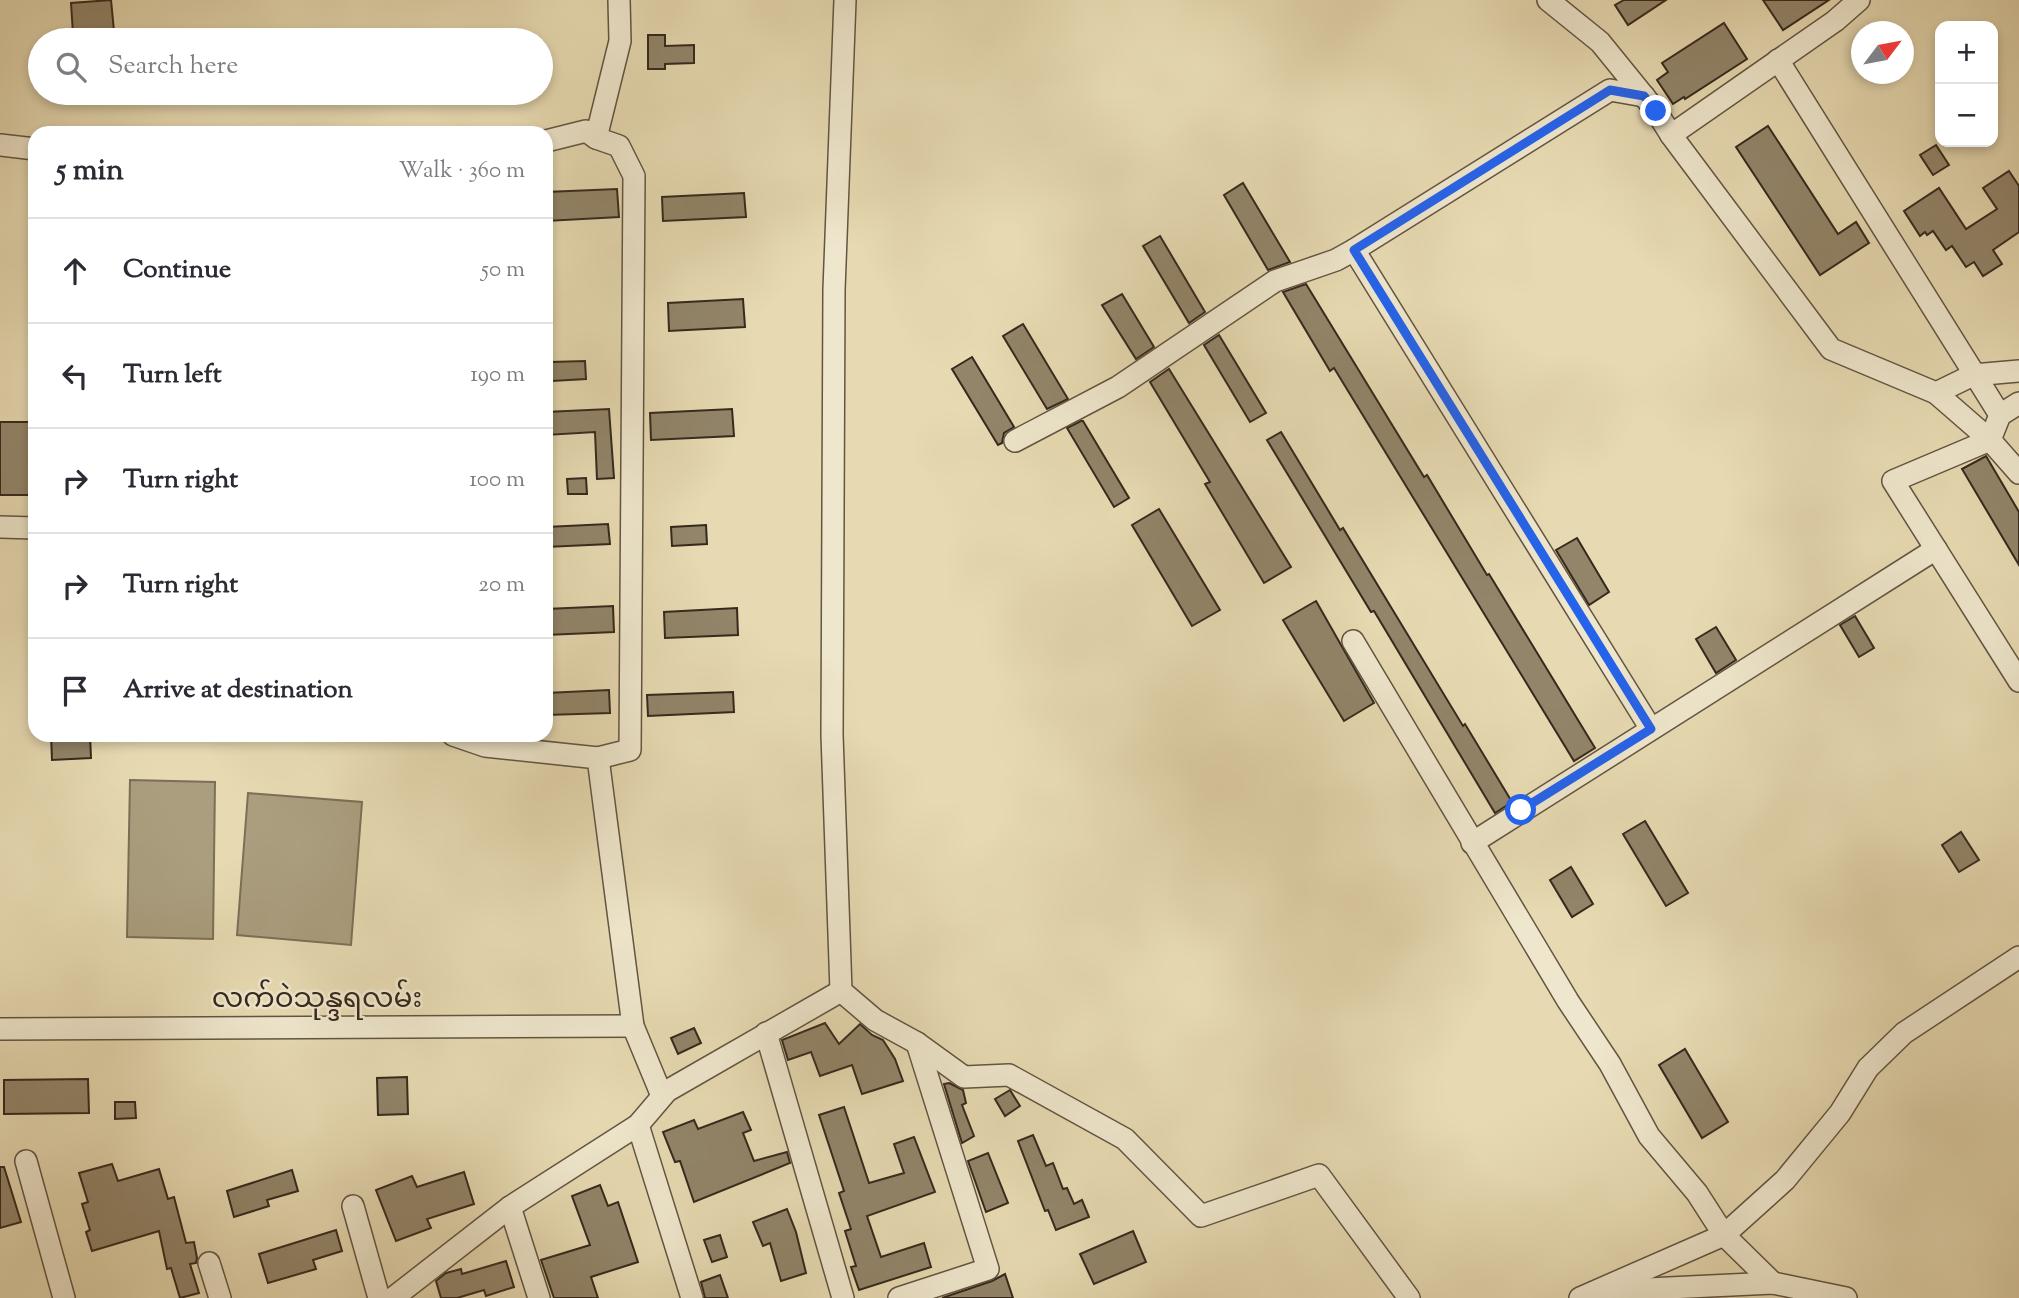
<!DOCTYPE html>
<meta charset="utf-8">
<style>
:root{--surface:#fff;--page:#f7f7f7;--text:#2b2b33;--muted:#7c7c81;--line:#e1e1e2}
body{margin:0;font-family:"Sorts Mill Goudy","Noto Sans Myanmar",serif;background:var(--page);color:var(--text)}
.controls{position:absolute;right:21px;top:21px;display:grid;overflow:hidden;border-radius:14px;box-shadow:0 4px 10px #0003}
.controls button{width:63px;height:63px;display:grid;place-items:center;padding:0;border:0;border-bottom:2px solid var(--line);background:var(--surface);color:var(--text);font:35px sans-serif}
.compass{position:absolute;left:1851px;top:21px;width:63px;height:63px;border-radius:50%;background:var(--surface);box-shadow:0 4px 10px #0003;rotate:58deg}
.stop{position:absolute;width:21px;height:21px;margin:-16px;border:5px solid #2563eb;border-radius:50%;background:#fff}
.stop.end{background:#2563eb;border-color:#fff;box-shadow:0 2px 7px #0008}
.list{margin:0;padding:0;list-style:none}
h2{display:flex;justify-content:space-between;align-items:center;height:91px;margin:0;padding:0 28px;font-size:30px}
h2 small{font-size:23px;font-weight:400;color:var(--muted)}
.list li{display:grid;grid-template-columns:46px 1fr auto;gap:21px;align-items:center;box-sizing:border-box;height:105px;padding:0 28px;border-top:2px solid var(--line)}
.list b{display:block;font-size:26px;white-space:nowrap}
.list em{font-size:23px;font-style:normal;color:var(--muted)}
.icon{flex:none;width:38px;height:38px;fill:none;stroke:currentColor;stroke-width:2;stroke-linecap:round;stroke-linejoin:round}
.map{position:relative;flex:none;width:2019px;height:1298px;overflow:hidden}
.search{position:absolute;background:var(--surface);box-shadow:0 4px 10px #0003;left:28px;top:28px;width:525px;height:77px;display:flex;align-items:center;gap:18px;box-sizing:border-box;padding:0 24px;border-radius:38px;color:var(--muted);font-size:26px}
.panel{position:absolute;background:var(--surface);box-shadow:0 4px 10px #0003;left:28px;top:126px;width:525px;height:616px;border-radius:21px}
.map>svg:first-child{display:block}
.water{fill:#aa9e7f;stroke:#7b6f58;stroke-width:2}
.building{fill:#92856a;stroke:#35291d;stroke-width:2}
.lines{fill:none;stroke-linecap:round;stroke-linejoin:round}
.street-casing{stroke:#625542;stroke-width:24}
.street{stroke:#efe7cd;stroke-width:21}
.route{stroke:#2563eb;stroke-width:9}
.labels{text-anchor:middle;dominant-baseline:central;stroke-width:5;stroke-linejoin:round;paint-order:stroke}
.street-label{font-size:28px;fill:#35291d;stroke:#efe7cd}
</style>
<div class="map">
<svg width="2019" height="1298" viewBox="0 0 2019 1298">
<rect width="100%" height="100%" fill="#e7dab2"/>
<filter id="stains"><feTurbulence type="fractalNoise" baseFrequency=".00286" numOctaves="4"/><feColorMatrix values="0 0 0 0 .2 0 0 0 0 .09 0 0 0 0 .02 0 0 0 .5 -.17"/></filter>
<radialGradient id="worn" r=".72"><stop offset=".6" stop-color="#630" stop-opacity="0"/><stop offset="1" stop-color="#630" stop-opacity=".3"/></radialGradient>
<g class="water">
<path d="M129,735H359V737L129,741Z"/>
<path d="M130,780L215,782L213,939L127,937Z"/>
<path d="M248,793L362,802L351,945L237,935Z"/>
</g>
<g class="building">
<path d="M111,0L114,31L73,34L71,3Z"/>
<path d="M1624,0H1666L1628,25L1615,5Z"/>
<path d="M1763,0H1829L1783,30Z"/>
<path d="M1724,23L1747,59L1685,99L1684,97L1673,104L1657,80L1668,72L1662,63Z"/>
<path d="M648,35H665V46L694,45V63L665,64V69H648Z"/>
<path d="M1768,126L1838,234L1856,222L1869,243L1820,275L1736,147Z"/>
<path d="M1936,145L1949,165L1933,175L1920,155Z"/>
<path d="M2009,171L2019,186V232L1993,250L2002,264L1983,276L1974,262L1966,267L1952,246L1946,250L1933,231L1927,235L1925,232L1920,236L1904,211L1939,188L1966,229L1997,209L1983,188Z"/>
<path d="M1243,183L1290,262L1268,270L1224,195Z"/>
<path d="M617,189L619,217L546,221V192Z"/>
<path d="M744,193L746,217L663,221L662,197Z"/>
<path d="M1160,236L1205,312L1189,323L1143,246Z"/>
<path d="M1306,284L1424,477L1427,475L1487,575L1489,574L1595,748L1574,761L1334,368L1330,371L1283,292Z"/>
<path d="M1122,294L1154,347L1136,359L1102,305Z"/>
<path d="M743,299L745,327L669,331L668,303Z"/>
<path d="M1023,324L1068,399L1047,409L1003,336Z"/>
<path d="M1219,335L1266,413L1250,422L1204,345Z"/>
<path d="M972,357L1014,427L1004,433L1002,443L998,445L952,369Z"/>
<path d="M585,361L586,379L552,381L551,362Z"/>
<path d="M1169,369L1291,567L1264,583L1205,484L1210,482L1150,382Z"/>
<path d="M609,409L614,478L597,479L595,432L546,435V412Z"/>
<path d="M732,409L734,436L651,440L650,413Z"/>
<path d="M1081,421H1083L1129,498L1114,507L1067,428Z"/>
<rect x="0" y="422" width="35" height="73"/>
<path d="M1281,432L1340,530L1343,528L1463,726L1465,724L1512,802L1495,813L1374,611L1371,612L1267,440Z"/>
<path d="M1986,456L2019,512V565L1962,469Z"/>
<path d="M586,478L587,494H568L567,479Z"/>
<path d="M1159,509L1220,610L1192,626L1132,525Z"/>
<path d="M608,524L610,544L546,547V527Z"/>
<path d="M706,525L707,544L672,546L671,527Z"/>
<path d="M1577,538L1609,592L1589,605L1556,550Z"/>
<path d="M1316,601L1374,703L1344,721L1283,620Z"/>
<path d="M613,606L614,632L546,635V609Z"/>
<path d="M737,608L738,635L665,638L664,612Z"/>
<path d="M1855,616L1874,648L1859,657L1840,625Z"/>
<path d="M1716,627L1736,660L1716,673L1696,639Z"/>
<path d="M609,690L610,713L546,715V693Z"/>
<path d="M733,692L734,712L648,716L647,695Z"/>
<path d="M51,735H90L91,758L52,760Z"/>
<path d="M1645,821L1688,893L1666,906L1623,834Z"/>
<path d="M1961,832L1979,860L1959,872L1942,845Z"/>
<path d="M1571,867L1593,904L1572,917L1550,880Z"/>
<path d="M825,1023L839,1044L860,1024L872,1035L883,1040L895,1059L903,1081L862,1094L852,1065L820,1076L811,1052L788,1060L782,1040Z"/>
<path d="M694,1028L701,1043L678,1054L671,1038Z"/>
<path d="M1685,1049L1728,1122L1702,1138L1659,1065Z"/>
<path d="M407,1077L408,1114L378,1115L377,1078Z"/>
<path d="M88,1079L89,1113L4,1114V1080Z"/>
<path d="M949,1083L963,1090L966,1103L962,1105L974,1136L962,1143L944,1084Z"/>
<path d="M1010,1090L1020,1106L1005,1116L995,1099Z"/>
<path d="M115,1102H135L136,1118L115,1119Z"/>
<path d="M844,1107L869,1183L904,1173L894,1144L914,1137L935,1192L867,1216L881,1257L924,1243L931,1267L859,1290L851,1267L856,1266L845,1231L851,1229L839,1193L844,1191L819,1115Z"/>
<path d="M743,1112L751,1130L743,1133L754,1161L787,1152L790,1163L694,1202L680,1161L675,1162L663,1132L694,1120L698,1129Z"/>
<path d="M1033,1135L1046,1166L1053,1163L1063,1189L1067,1188L1074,1204L1082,1200L1089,1217L1056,1230L1048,1210L1045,1211L1018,1141Z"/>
<path d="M988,1153L1008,1203L986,1212L968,1161Z"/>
<path d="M112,1164L118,1181L159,1169L168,1199L174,1197L186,1243L194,1242L197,1258L196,1263L190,1264L199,1293L180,1298L171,1268L167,1269L159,1231L92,1251L86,1232L90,1230L82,1204L88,1202L79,1173Z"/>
<path d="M0,1167H4L21,1222L0,1228Z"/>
<path d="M292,1170L298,1191L267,1200L269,1206L234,1217L227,1191Z"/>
<path d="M464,1172L474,1204L427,1219L431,1228L396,1241L376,1190L412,1176L417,1187Z"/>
<path d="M600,1185L608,1206L618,1202L638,1262L591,1277L598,1298H554L541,1260L590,1245L572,1196Z"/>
<path d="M787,1209L796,1232L806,1273L781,1281L770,1243L763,1246L753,1222Z"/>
<path d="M336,1230L342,1251L313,1260L316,1269L268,1283L259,1254Z"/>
<path d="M1133,1231L1146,1262L1094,1284L1080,1254Z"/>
<path d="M720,1235L727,1257L712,1262L704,1240Z"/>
<path d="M506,1261L514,1287L486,1296L484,1290L457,1298H441L436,1281L446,1273L461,1269L462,1274Z"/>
<path d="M1005,1274L1013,1298H942L992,1281Z"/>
<path d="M720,1275L728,1298H705L701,1282Z"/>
</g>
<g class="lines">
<defs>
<g id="street">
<path d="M845,0L834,290L832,735L841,991L875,1020L917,1043L964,1077L1009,1075L1125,1139L1201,1216L1319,1175L1409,1298"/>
<path d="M1548,0L1600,42L1656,111L1671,135L1831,349L1936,393L1973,375L2019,371"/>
<path d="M1778,60L2000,415"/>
<path d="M1644,96L1610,90L1354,250L1651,729"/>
<path d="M1671,135L1835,21L1859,0"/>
<path d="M546,141L586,131L596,138L620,41L619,0"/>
<path d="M0,145L35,149"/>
<path d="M1936,393L1990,440L2019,473"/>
<path d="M2019,403L2000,415L1990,440L1893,481L2019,681"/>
<path d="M1015,441L1118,387L1275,281L1336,260L1354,250"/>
<path d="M0,527L35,528"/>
<path d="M1353,641L1568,1001L1610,1064L1649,1136L1697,1193L1724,1235L1773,1283"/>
<path d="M453,735L485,746L598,758L630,750L634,176L619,146L596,138"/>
<path d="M598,758L633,1026L662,1096"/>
<path d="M1472,843L1936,549"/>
<path d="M0,1029L633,1026"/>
<path d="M766,1033L843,1298"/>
<path d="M638,1125L692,1298"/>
<path d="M26,1161L64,1298"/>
<path d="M353,1206L379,1298"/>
<path d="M510,1207L539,1298"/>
<path d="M209,1263L220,1298"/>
<path d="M1606,1291L1773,1283L1846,1298"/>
<path d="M393,1298L510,1207L638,1125L667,1091L841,991"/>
<path d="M899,1298L988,1269L917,1043"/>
<path d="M1580,1298L1724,1235L1785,1180L1840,1113L1868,1068L1904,1033L2019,957"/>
</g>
</defs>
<use href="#street" class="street-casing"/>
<use href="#street" class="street"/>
</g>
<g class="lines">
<path class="route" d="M1521,810L1651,729L1354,250L1610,90L1644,96L1656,111"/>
</g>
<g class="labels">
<g class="street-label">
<text x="317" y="1000">လက်ဝဲသုန္ဒရလမ်း</text>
</g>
</g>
<rect width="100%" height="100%" filter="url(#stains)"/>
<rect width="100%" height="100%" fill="url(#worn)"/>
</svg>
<div class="controls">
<button>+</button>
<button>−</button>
</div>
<svg class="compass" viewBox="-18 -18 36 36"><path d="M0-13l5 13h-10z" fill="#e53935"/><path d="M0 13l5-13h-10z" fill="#7c7c81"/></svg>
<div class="stop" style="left:1521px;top:810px"></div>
<div class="stop end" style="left:1656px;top:111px"></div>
<div class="search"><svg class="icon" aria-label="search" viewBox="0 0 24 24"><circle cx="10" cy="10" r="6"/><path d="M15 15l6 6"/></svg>Search here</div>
<section class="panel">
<h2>5 min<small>Walk · 360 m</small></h2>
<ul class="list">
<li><svg class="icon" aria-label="ahead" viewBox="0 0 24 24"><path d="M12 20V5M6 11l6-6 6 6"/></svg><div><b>Continue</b></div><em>50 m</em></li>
<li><svg class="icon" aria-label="left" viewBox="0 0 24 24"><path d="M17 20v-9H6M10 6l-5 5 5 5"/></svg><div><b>Turn left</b></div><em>190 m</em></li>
<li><svg class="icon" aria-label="right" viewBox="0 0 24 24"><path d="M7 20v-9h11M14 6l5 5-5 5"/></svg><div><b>Turn right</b></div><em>100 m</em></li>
<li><svg class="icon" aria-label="right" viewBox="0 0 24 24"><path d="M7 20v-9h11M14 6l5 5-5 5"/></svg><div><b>Turn right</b></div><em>20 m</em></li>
<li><svg class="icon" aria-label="arrive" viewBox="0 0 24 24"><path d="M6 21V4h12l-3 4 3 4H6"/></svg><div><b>Arrive at destination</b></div></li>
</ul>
</section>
</div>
